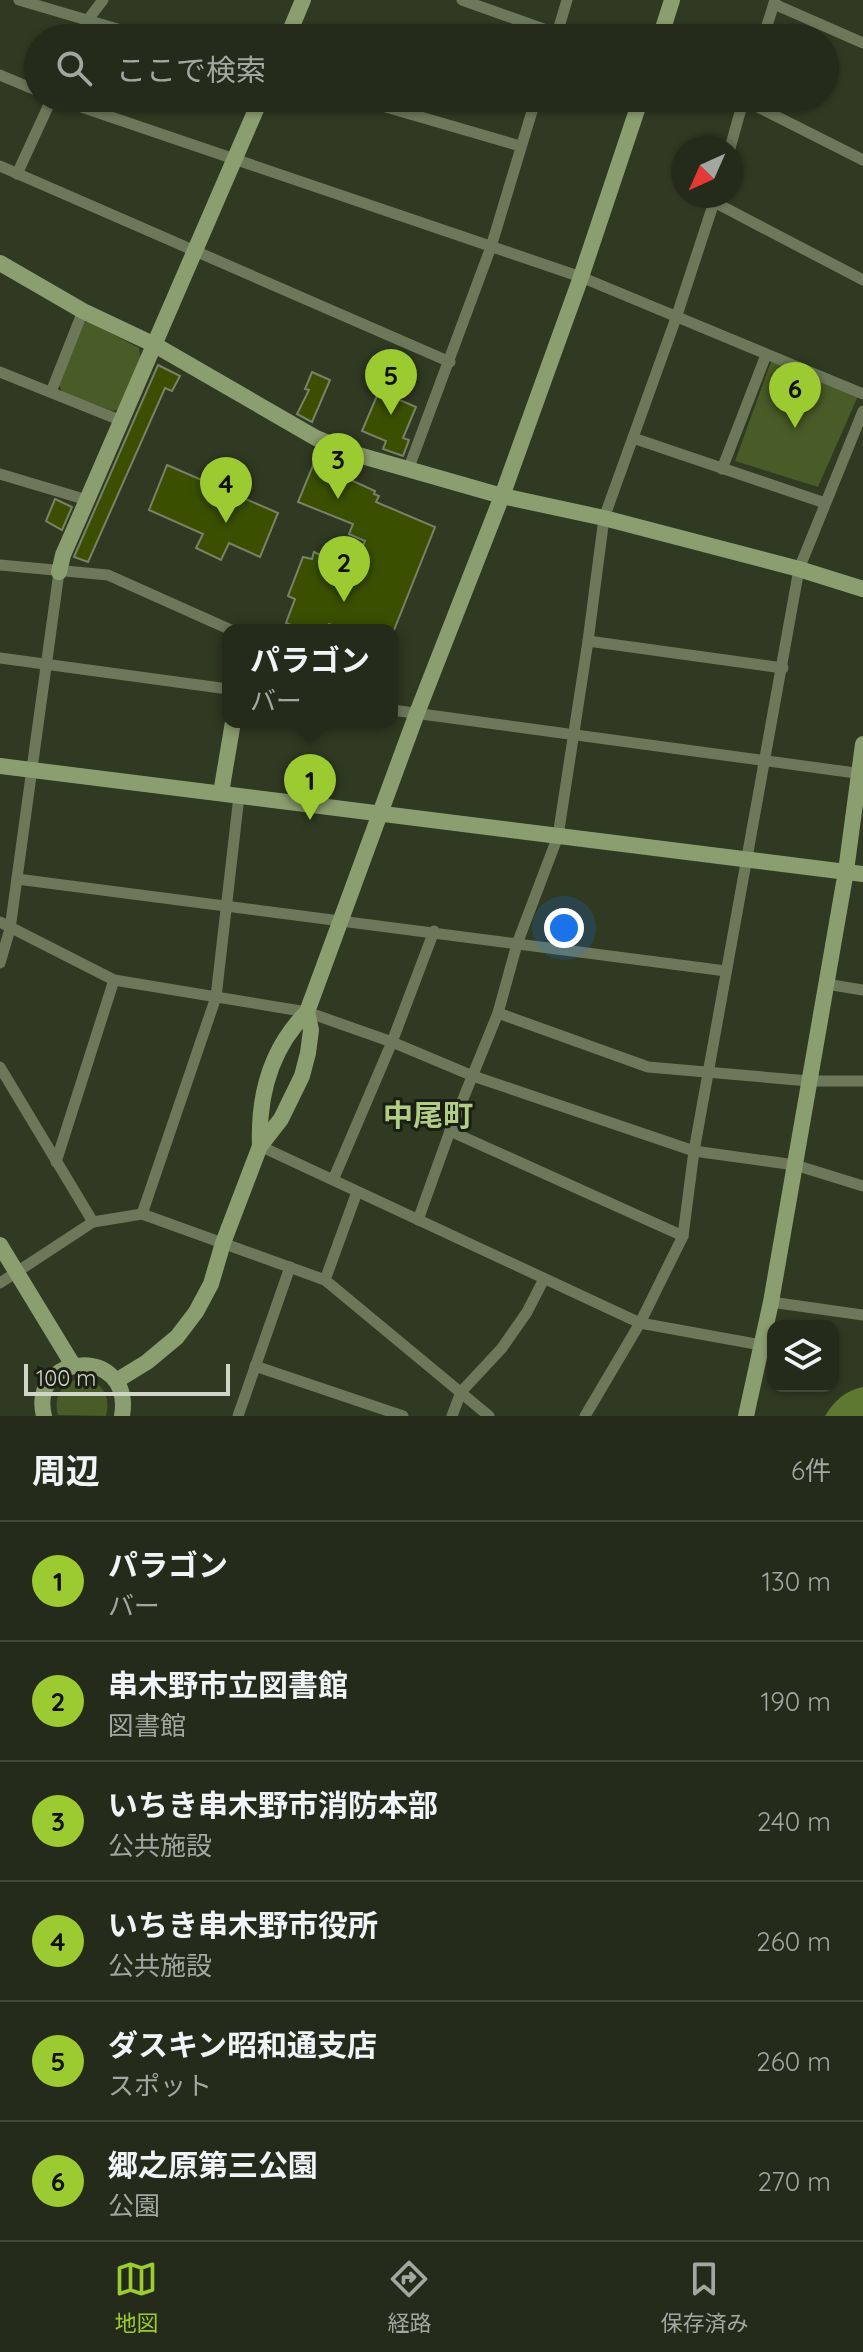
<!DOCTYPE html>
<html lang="ja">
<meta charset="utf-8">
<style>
:root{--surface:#242b1a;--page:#2c3323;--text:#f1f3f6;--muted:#a3a7a2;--line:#414739;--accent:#9cca31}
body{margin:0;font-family:Quicksand,"Noto Sans JP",sans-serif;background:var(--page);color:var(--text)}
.controls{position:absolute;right:24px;bottom:24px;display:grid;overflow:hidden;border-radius:16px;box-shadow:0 2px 6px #0004}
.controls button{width:72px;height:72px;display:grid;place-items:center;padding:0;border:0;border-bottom:2px solid var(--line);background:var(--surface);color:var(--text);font:40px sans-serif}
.compass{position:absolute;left:671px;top:136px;width:72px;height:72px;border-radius:50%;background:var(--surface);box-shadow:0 2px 6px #0004;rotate:225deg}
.scale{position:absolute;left:24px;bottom:20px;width:206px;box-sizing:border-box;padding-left:8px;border:4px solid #cfd5c7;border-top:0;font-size:22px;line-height:28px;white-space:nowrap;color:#cfd5c7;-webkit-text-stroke:6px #1a1e14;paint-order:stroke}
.you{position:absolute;left:564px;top:928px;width:28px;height:28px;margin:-20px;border:6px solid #fff;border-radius:50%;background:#1a73e8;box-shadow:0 0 0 12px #1a73e833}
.badge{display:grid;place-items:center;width:52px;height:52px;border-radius:50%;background:var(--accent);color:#111;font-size:26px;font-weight:700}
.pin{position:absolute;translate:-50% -66px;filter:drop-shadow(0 2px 4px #0008)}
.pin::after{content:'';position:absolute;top:42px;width:28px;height:24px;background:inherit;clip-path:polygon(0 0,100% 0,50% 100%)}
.popup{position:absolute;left:222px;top:624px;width:176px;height:104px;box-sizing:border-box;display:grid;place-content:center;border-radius:16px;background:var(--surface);filter:drop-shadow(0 2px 6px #0005);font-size:26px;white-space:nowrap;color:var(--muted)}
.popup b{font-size:30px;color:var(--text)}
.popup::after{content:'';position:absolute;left:50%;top:100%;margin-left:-16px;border:16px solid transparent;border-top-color:var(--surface)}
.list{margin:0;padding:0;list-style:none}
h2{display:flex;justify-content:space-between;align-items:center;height:104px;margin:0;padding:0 32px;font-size:34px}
h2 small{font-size:26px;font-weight:400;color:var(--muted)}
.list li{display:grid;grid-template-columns:52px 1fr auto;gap:24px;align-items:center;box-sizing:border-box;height:120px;padding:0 32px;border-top:2px solid var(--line)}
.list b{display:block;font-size:30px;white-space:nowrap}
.list p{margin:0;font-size:26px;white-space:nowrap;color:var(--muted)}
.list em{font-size:26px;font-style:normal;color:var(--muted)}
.icon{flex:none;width:44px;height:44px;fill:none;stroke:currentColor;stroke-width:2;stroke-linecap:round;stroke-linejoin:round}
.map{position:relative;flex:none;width:863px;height:1416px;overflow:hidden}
.search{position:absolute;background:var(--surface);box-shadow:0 2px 6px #0004;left:24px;right:24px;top:24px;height:88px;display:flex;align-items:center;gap:20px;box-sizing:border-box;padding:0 28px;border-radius:44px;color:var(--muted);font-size:30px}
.sheet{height:824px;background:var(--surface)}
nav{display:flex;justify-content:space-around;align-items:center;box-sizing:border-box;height:112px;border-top:2px solid var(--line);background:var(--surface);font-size:22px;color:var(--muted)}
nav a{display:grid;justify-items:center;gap:4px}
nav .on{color:var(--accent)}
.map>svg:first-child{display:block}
.green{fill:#495b27}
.forest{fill:#5f7831}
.building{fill:#3a5000;stroke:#788268;stroke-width:2}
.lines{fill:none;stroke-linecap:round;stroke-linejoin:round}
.street{stroke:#6d785b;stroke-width:11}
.secondary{stroke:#8b9e6f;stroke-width:16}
.labels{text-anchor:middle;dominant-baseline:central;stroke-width:6;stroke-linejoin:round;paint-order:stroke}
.quarter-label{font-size:30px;font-weight:bold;fill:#b1cd85;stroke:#1a1e14}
</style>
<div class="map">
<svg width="863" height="1416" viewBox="0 0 863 1416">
<rect width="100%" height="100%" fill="#303922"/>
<g class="green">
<path d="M88,321L139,348L141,359L119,409L113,411L62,392L59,385L83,323Z"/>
<path d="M772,359L858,396L818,487L735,461Z"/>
<path d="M82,1378C102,1381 111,1396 106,1416L58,1415C53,1396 62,1382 82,1378Z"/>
</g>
<path class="forest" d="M863,1387V1416H825C834,1401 846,1390 863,1387Z"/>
<g class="building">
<path d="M158,365L180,376L172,391L165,388L88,562L74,557Z"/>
<path d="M312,372L330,380L312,422L297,414L309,390L305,389Z"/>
<path d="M379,391L416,407L403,438L409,440L403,456L383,449L386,441L362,431Z"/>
<path d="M314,463L375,491L374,494L379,496L376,502L435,527L394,630H344L329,624L326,630H304L286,623L295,599L288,596L303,557L312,559L314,552L352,570L365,541L349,534L353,524L298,502Z"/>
<path d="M167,465L278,513L260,557L229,543L221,560L196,548L203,534L149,510Z"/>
<path d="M55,499L72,507L62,530L46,521Z"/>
</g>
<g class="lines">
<g class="street">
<path d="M19,0L148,38"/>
<path d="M462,0L569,38"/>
<path d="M774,4L863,43"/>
<path d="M556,37L567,0"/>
<path d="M79,38L87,21L103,0"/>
<path d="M763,38L775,0"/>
<path d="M0,75L38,91"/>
<path d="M55,98L581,277L863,394"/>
<path d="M355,98L520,146"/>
<path d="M740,98L863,160"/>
<path d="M730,148L744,98"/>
<path d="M0,166L450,362"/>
<path d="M17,174L52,98"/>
<path d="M714,202L863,280"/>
<path d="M0,372L122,421"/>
<path d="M51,392L83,311"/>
<path d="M633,438L825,503"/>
<path d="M722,469L766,355"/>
<path d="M408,470L491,247L536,98"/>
<path d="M0,474L87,500"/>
<path d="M0,565L108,575L231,630"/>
<path d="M588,641L783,668"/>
<path d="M0,658L228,689"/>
<path d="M392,710L863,774"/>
<path d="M17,879L726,971"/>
<path d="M0,922L114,980L307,1012L392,1042L473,1076L694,1151L795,1165L863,1186"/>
<path d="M0,963L10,929L59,572"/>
<path d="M826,984L863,990"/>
<path d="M498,1013L648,1067L809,1081H863"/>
<path d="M0,1067L93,1222"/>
<path d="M450,1131L683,1236"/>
<path d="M260,1146L640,1323L761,1345"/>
<path d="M56,1162L114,980"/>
<path d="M333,1180L392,1042L434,931"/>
<path d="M142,1214L216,997L239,796"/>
<path d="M418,1220L450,1131L498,1013L517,944L558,836L588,641L604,518L676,318L716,196"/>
<path d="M325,1280L357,1192"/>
<path d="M0,1283L93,1222L142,1214L325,1280L489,1416"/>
<path d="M771,1302L863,1315"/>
<path d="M255,1366L403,1416"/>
<path d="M238,1416L290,1267"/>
<path d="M452,1416L461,1392L502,1348L527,1312L544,1279"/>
<path d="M585,1416L640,1323L683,1236L694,1151L799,569L863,411"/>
</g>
<g class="secondary">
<path d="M287,38L303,0"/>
<path d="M660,38L672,0"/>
<path d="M0,263L83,311L155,345L316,438L355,454L502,496L604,518L799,569L863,589"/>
<path d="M59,572L63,555L87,500L261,98"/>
<path d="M0,766L863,874"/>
<path d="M221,793L233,722"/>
<path d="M260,1146C258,1095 270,1049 307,1012L417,713L502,496L581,277L641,98"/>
<path d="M0,1245L73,1365"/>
<path d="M116,1381L147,1362L177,1337L196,1312L211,1284L223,1243L260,1146L281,1119L302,1076L308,1053L311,1030L307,1012"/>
<path d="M44,1416C28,1352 134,1345 122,1416"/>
<path d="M746,1416L771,1302L846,871L863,744"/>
</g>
</g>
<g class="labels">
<g class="quarter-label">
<text x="428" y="1115">中尾町</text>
</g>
</g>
</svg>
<div class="controls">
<button><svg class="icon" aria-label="layers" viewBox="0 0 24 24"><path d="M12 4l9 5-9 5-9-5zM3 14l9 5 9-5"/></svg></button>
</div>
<svg class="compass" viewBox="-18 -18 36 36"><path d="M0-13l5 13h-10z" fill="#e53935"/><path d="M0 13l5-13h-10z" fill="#a3a7a2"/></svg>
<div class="scale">100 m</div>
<div class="you"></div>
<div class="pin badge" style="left:310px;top:820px">1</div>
<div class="popup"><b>パラゴン</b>バー</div>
<div class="pin badge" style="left:344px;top:602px">2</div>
<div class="pin badge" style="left:338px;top:499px">3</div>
<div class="pin badge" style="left:226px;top:523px">4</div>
<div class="pin badge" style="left:391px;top:415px">5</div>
<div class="pin badge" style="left:795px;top:428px">6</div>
<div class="search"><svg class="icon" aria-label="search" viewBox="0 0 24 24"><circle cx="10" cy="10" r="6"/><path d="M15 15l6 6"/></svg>ここで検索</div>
</div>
<section class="sheet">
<h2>周辺<small>6件</small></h2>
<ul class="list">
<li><span class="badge">1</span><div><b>パラゴン</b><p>バー</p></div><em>130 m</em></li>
<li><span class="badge">2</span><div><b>串木野市立図書館</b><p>図書館</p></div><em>190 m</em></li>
<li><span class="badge">3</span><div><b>いちき串木野市消防本部</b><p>公共施設</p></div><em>240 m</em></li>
<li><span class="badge">4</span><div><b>いちき串木野市役所</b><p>公共施設</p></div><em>260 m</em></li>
<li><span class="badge">5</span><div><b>ダスキン昭和通支店</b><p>スポット</p></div><em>260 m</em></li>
<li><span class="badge">6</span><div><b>郷之原第三公園</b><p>公園</p></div><em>270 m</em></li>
</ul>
</section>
<nav>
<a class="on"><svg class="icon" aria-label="map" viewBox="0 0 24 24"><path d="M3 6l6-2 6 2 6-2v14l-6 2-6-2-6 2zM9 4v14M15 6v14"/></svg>地図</a>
<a><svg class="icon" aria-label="directions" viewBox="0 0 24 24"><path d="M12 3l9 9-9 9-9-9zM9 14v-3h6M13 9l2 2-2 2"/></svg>経路</a>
<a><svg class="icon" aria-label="saved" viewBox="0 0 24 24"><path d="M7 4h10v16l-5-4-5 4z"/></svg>保存済み</a>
</nav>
